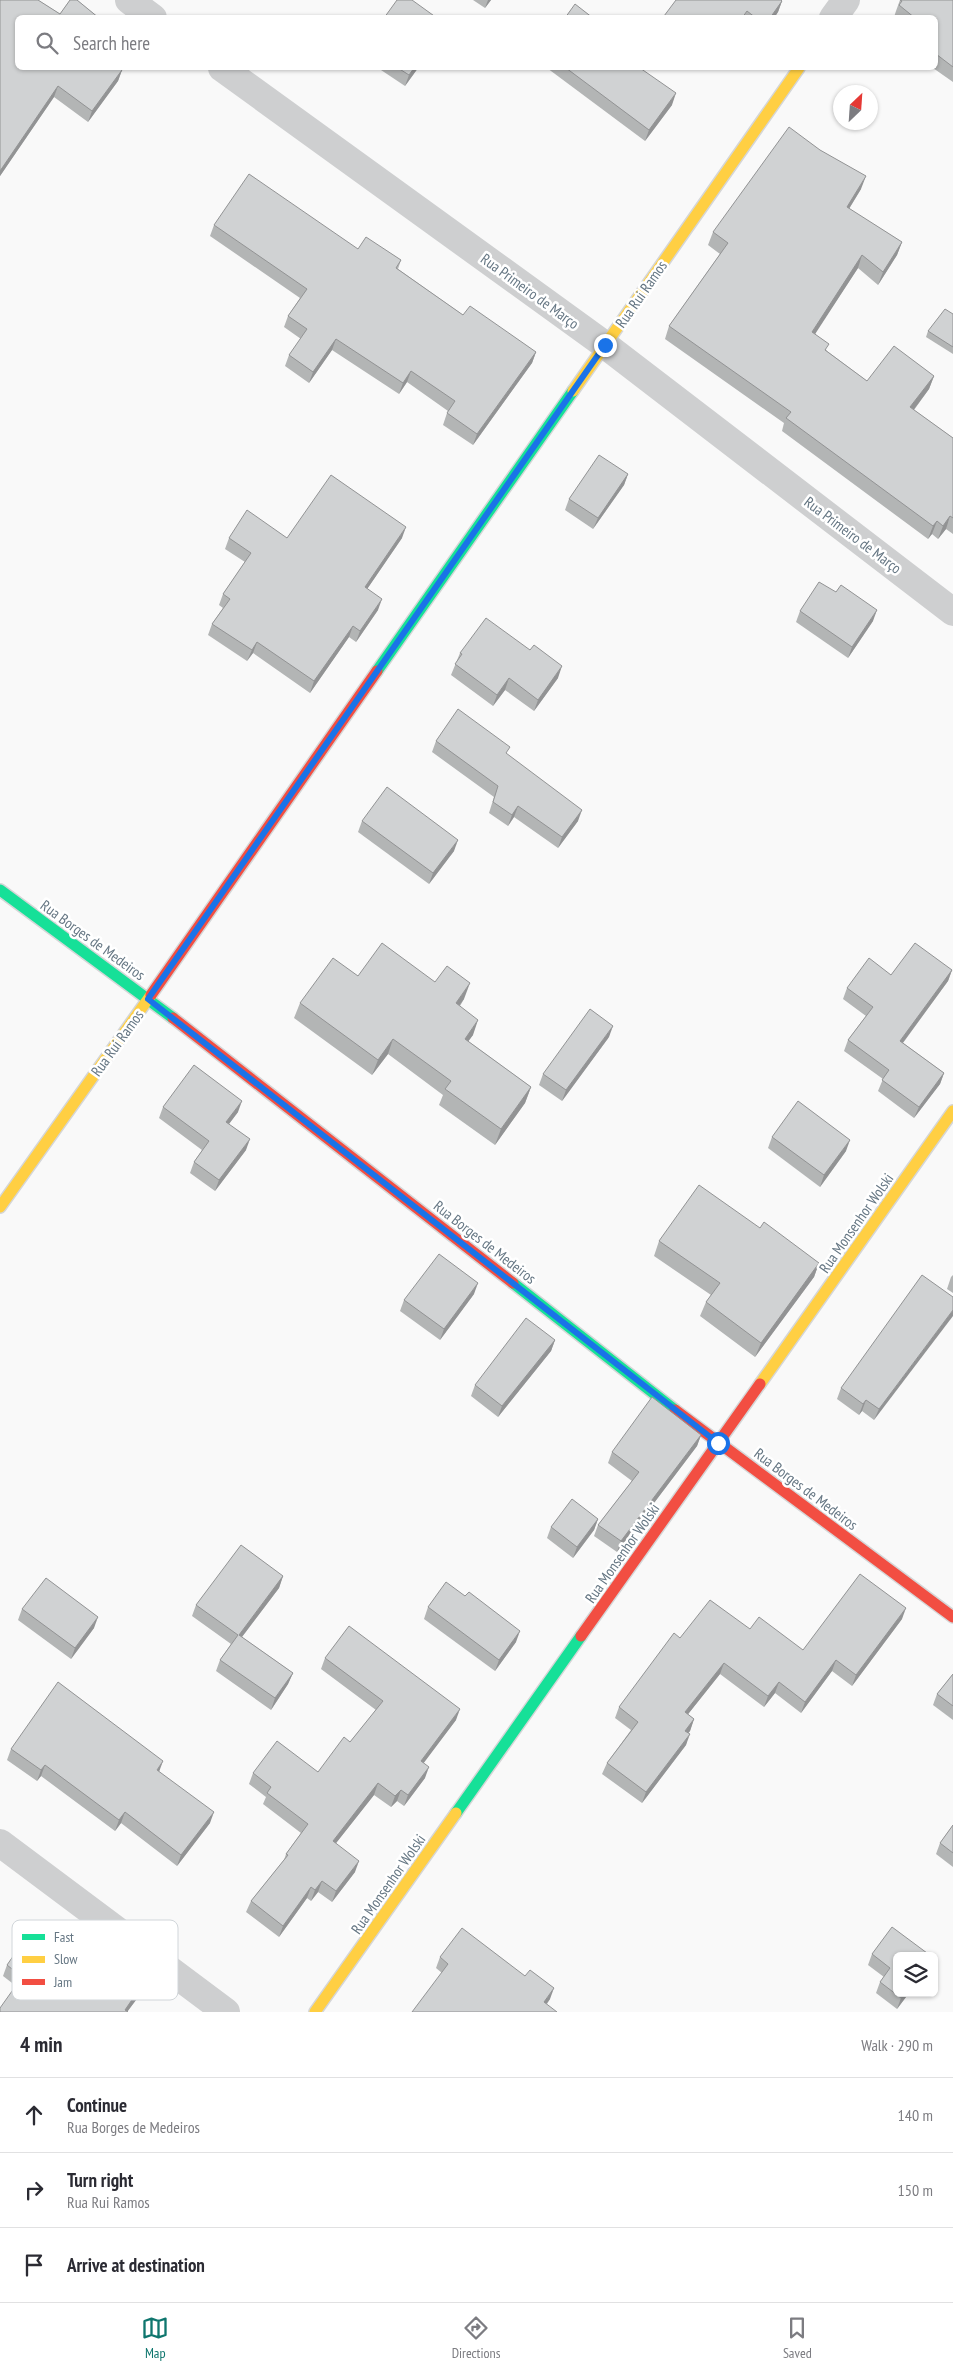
<!DOCTYPE html>
<meta charset="utf-8">
<style>
:root{--surface:#fff;--page:#f2f2f3;--text:#2b2b33;--muted:#7c7c81;--line:#e1e1e2;--accent:#0f766e}
body{margin:0;font-family:"PT Sans Narrow",sans-serif;background:var(--page);color:var(--text)}
.controls{position:absolute;right:15px;bottom:15px;display:grid;overflow:hidden;border-radius:8px;box-shadow:0 1px 4px #0004}
.controls button{width:45px;height:45px;display:grid;place-items:center;padding:0;border:0;border-bottom:1px solid var(--line);background:var(--surface);color:var(--text);font:25px sans-serif}
.compass{position:absolute;left:833px;top:85px;width:45px;height:45px;border-radius:50%;background:var(--surface);box-shadow:0 1px 4px #0004;rotate:25deg}
.stop{position:absolute;width:15px;height:15px;margin:-11px;border:4px solid #1a73e8;border-radius:50%;background:#fff}
.stop.end{background:#1a73e8;border-color:#fff;box-shadow:0 1px 5px #0008}
.list{margin:0;padding:0;list-style:none}
h2{display:flex;justify-content:space-between;align-items:center;height:65px;margin:0;padding:0 20px;font-size:21px}
h2 small{font-size:16px;font-weight:400;color:var(--muted)}
.list li{display:grid;grid-template-columns:32px 1fr auto;gap:15px;align-items:center;box-sizing:border-box;height:75px;padding:0 20px;border-top:1px solid var(--line)}
.list b{display:block;font-size:19px;white-space:nowrap}
.list p{margin:0;font-size:16px;white-space:nowrap;color:var(--muted)}
.list em{font-size:16px;font-style:normal;color:var(--muted)}
.icon{flex:none;width:28px;height:28px;fill:none;stroke:currentColor;stroke-width:2;stroke-linecap:round;stroke-linejoin:round}
.map{position:relative;flex:none;width:953px;height:2012px;overflow:hidden}
.search{position:absolute;background:var(--surface);box-shadow:0 1px 4px #0004;left:15px;right:15px;top:15px;height:55px;display:flex;align-items:center;gap:12px;box-sizing:border-box;padding:0 18px;border-radius:8px;color:var(--muted);font-size:19px}
.sheet{height:290px;background:var(--surface)}
nav{display:flex;justify-content:space-around;align-items:center;box-sizing:border-box;height:70px;border-top:1px solid var(--line);background:var(--surface);font-size:14px;color:var(--muted)}
nav a{display:grid;justify-items:center;gap:2px}
nav .on{color:var(--accent)}
.map>svg:first-child{display:block}
.lines{fill:none;stroke-linecap:round;stroke-linejoin:round}
.fast-casing{stroke:#d5d6d7;stroke-width:14}
.slow-casing{stroke:#d5d6d7;stroke-width:14}
.jam-casing{stroke:#d5d6d7;stroke-width:14}
.street{stroke:#cecfd0;stroke-width:28}
.fast{stroke:#16e098;stroke-width:11}
.slow{stroke:#ffcf43;stroke-width:11}
.jam{stroke:#f24e42;stroke-width:11}
.wall{fill:#b3b5b5}
.shaded-wall{fill:#929394}
.building{fill:#d0d2d3;stroke:#929394}
.route{stroke:#1a73e8;stroke-width:6}
.labels{text-anchor:middle;dominant-baseline:central;stroke-width:5;stroke-linejoin:round;paint-order:stroke}
.street-label{font-size:15px;fill:#657683;stroke:#fff}
.key{fill:#fff;stroke:#d1d6da;stroke-width:1}
.key-label{font-size:14px;fill:#657683}
</style>
<div class="map">
<svg width="953" height="2012" viewBox="0 0 953 2012">
<rect width="100%" height="100%" fill="#f9f9f9"/>
<g class="lines">
<defs>
<g id="fast">
<path d="M377,671L573,391"/>
<path d="M0,890L173,1018"/>
<path d="M513,1283L675,1410"/>
<path d="M456,1813L581,1636"/>
</g>
<g id="slow">
<path d="M573,391L799,68"/>
<path d="M0,1207L151,995"/>
<path d="M760,1384L953,1111"/>
<path d="M315,2012L456,1813"/>
</g>
<g id="jam">
<path d="M151,995L377,671"/>
<path d="M173,1018L513,1283"/>
<path d="M675,1410L953,1617"/>
<path d="M581,1636L760,1384"/>
</g>
</defs>
<use href="#fast" class="fast-casing"/>
<use href="#slow" class="slow-casing"/>
<use href="#jam" class="jam-casing"/>
<g class="street">
<path d="M129,0L153,18"/>
<path d="M833,18L846,0"/>
<path d="M222,68L605,345L953,612"/>
<path d="M0,1843L226,2012"/>
</g>
<use href="#fast" class="fast"/>
<use href="#slow" class="slow"/>
<use href="#jam" class="jam"/>
</g>
<g class="wall">
<path d="M0,0H38L60,14L70,0H77L99,18H18V68H119L122,70L118,81L88,122L54,97L0,176Z"/>
<path d="M473,0H491L485,8Z"/>
<path d="M900,0H953V82L933,68H936V18H895L894,17L896,11Z"/>
<path d="M782,1L778,12L774,18H664V16Z"/>
<path d="M378,68H418L405,86Z"/>
<path d="M547,68H640L672,105L645,141Z"/>
<path d="M820,150L861,189L849,209L902,242L897,255L878,285L858,268L815,333L827,351L867,381L934,376L929,389L914,410L953,438V534L946,529L938,539L932,534L928,539L782,431L784,423L665,339L669,326L720,254L708,245L713,232Z"/>
<path d="M214,225L358,249L401,260L398,269L463,315L536,352L532,363L473,445L443,425L447,413L448,411L407,382L399,394L332,350L309,383L285,366L289,355L301,339L284,327L288,316L300,298L210,236Z"/>
<path d="M953,314V354L926,337L928,331Z"/>
<path d="M628,474L624,485L593,529L565,510L569,499Z"/>
<path d="M229,538H402L367,589L378,610L356,642L349,637L310,693L253,653L247,661L208,635L212,624L223,608L219,605L223,594L245,562L225,549Z"/>
<path d="M836,592L873,621L848,658L796,622L800,611Z"/>
<path d="M460,653L558,678L534,711L505,690L493,706L451,675Z"/>
<path d="M436,741L507,755L578,821L558,848L514,817L508,826L489,813L494,797L432,752Z"/>
<path d="M362,821L454,851L429,884L358,832Z"/>
<path d="M952,970L948,981L903,1043L944,1073L940,1084L914,1118L878,1091L883,1079L844,1051L848,1040L866,1016L843,999L847,988L891,975Z"/>
<path d="M358,976L435,982L464,999L460,1006L473,1035L468,1041L531,1087L525,1103L495,1145L439,1105L443,1095L388,1054L372,1075L294,1018L300,1003Z"/>
<path d="M609,1037L562,1101L539,1085L543,1074Z"/>
<path d="M163,1107L238,1112L229,1124L246,1150L215,1191L190,1173L194,1162L202,1150L159,1118Z"/>
<path d="M772,1137L846,1151L820,1187L768,1148Z"/>
<path d="M760,1228L819,1263L814,1277L755,1357L700,1316L706,1302L711,1295L654,1256L659,1241Z"/>
<path d="M953,1275V1293L947,1289L951,1277Z"/>
<path d="M474,1294L440,1340L400,1311L404,1300Z"/>
<path d="M953,1297L874,1420L862,1411L859,1415L837,1399L841,1388Z"/>
<path d="M555,1340L551,1351L498,1417L471,1396L475,1385Z"/>
<path d="M701,1435L697,1446L617,1552L594,1536L598,1525L632,1481L608,1463L612,1452Z"/>
<path d="M598,1519L594,1530L573,1558L547,1538L551,1527Z"/>
<path d="M283,1576L279,1588L242,1637L293,1673L288,1684L271,1710L216,1671L220,1660L231,1644L192,1616L196,1605Z"/>
<path d="M428,1607L516,1642L495,1671L424,1619Z"/>
<path d="M22,1609L94,1628L71,1659L18,1620Z"/>
<path d="M902,1619L852,1686L832,1671L801,1713L775,1693L764,1707L720,1674L688,1714L694,1719L690,1731L688,1733L686,1745L642,1803L602,1774L607,1763L631,1730L615,1718L619,1707L680,1638L750,1629L803,1650Z"/>
<path d="M325,1658L456,1720L423,1763L425,1778L404,1806L397,1801L391,1807L374,1795L336,1843L355,1872L332,1902L318,1892L311,1901L307,1898L279,1937L246,1912L251,1901L284,1860L286,1854L301,1833L263,1804L266,1797L249,1784L253,1773L318,1772L350,1742L376,1710L321,1669Z"/>
<path d="M953,1674V1720L933,1705L937,1694Z"/>
<path d="M11,1749L159,1772L210,1823L177,1866L121,1823L115,1831L41,1776L37,1781L7,1760Z"/>
<path d="M953,1825V1867L936,1854L940,1843Z"/>
<path d="M32,1945L136,2000L127,2012L16,1986L3,1976L7,1965Z"/>
<path d="M872,1954L931,1956L909,1993L897,2009L876,1993L880,1982L884,1977L868,1965Z"/>
<path d="M440,1957L550,1999L547,2004L442,1973L436,1968Z"/>
</g>
<g class="shaded-wall">
<path d="M488,0H491L485,8Z"/>
<path d="M782,1L778,12L774,18H770Z"/>
<path d="M414,68H418L405,86L409,75Z"/>
<path d="M122,70L118,81L88,122L92,111Z"/>
<path d="M58,86L54,97L0,176V171Z"/>
<path d="M676,93L672,105L645,141L649,130Z"/>
<path d="M866,176L861,189L842,220L847,207Z"/>
<path d="M902,242L897,255L878,285L883,272Z"/>
<path d="M862,255L858,268L808,345L812,332Z"/>
<path d="M336,339L332,350L309,383L313,372Z"/>
<path d="M536,352L532,363L473,445L477,434Z"/>
<path d="M411,371L407,382L399,394L403,383Z"/>
<path d="M934,376L929,389L906,420L910,407Z"/>
<path d="M628,474L624,485L593,529L598,518Z"/>
<path d="M950,516L946,529L938,539L943,526Z"/>
<path d="M937,521L932,534L928,539L933,526Z"/>
<path d="M406,527L402,538L361,598L365,587Z"/>
<path d="M382,599L378,610L356,642L360,631Z"/>
<path d="M877,610L873,621L848,658L852,647Z"/>
<path d="M353,626L349,637L310,693L314,681Z"/>
<path d="M257,642L253,653L247,661L252,650Z"/>
<path d="M562,666L558,678L534,711L538,700Z"/>
<path d="M509,678L505,690L493,706L497,695Z"/>
<path d="M518,806L514,817L508,826L512,815Z"/>
<path d="M582,810L578,821L558,848L562,837Z"/>
<path d="M458,840L454,851L429,884L433,873Z"/>
<path d="M952,970L948,981L896,1052L900,1041Z"/>
<path d="M470,983L464,999L450,1018L456,1003Z"/>
<path d="M478,1020L473,1035L459,1054L465,1039Z"/>
<path d="M613,1026L609,1037L562,1101L566,1090Z"/>
<path d="M393,1039L388,1054L372,1075L378,1060Z"/>
<path d="M944,1073L940,1084L914,1118L919,1107Z"/>
<path d="M531,1087L525,1103L495,1145L501,1129Z"/>
<path d="M242,1101L238,1112L222,1133L226,1122Z"/>
<path d="M250,1139L246,1150L215,1191L219,1180Z"/>
<path d="M850,1140L846,1151L820,1187L824,1175Z"/>
<path d="M819,1263L814,1277L755,1357L761,1343Z"/>
<path d="M478,1283L474,1294L440,1340L444,1329Z"/>
<path d="M953,1310V1316L874,1420L879,1409Z"/>
<path d="M555,1340L551,1351L498,1417L502,1406Z"/>
<path d="M866,1400L862,1411L859,1415L863,1404Z"/>
<path d="M701,1435L697,1446L617,1552L621,1541Z"/>
<path d="M598,1519L594,1530L573,1558L577,1547Z"/>
<path d="M283,1576L279,1588L235,1646L239,1635Z"/>
<path d="M906,1608L902,1619L852,1686L856,1675Z"/>
<path d="M98,1617L94,1628L71,1659L75,1648Z"/>
<path d="M520,1631L516,1642L495,1671L499,1660Z"/>
<path d="M836,1660L832,1671L801,1713L805,1702Z"/>
<path d="M724,1663L720,1674L681,1723L685,1712Z"/>
<path d="M293,1673L288,1684L271,1710L275,1698Z"/>
<path d="M779,1682L775,1693L764,1707L768,1696Z"/>
<path d="M460,1709L456,1720L417,1772L421,1761Z"/>
<path d="M694,1719L690,1731L681,1742L685,1731Z"/>
<path d="M690,1734L686,1745L642,1803L646,1792Z"/>
<path d="M163,1761L159,1772L157,1770Z"/>
<path d="M45,1765L41,1776L37,1781L41,1770Z"/>
<path d="M429,1767L425,1778L404,1806L408,1795Z"/>
<path d="M378,1783L374,1795L329,1852L333,1841Z"/>
<path d="M401,1790L397,1801L391,1807L395,1796Z"/>
<path d="M125,1812L121,1823L115,1831L119,1820Z"/>
<path d="M214,1812L210,1823L177,1866L181,1855Z"/>
<path d="M359,1861L355,1872L332,1902L336,1891Z"/>
<path d="M322,1881L318,1892L311,1901L315,1890Z"/>
<path d="M311,1887L307,1898L279,1937L283,1926Z"/>
<path d="M140,1988L136,2000L127,2012L125,2010Z"/>
<path d="M554,1988L550,1999L540,2012L544,2002Z"/>
<path d="M905,1993H909L897,2009L901,1998Z"/>
</g>
<g class="building">
<path d="M0,0H38L60,14L70,0H77L99,18H18V68H119L122,70L92,111L58,86L0,171Z"/>
<path d="M397,0H412L437,18H384Z"/>
<path d="M676,0H781L782,1L770,18H756L747,11L742,18H666L664,16Z"/>
<path d="M900,0H953V67L936,54V18H915L899,5L902,1Z"/>
<path d="M575,4L593,18H565Z"/>
<path d="M398,68H414L409,75Z"/>
<path d="M566,68H640L676,93L649,130Z"/>
<path d="M789,127L820,150L866,176L847,207L902,242L883,272L862,255L812,332L829,344L825,350L867,381L894,346L934,376L910,407L953,438V518L950,516L943,526L937,521L933,526L786,418L791,412L669,326L728,243L713,232Z"/>
<path d="M249,174L358,249L366,237L401,260L396,268L463,315L470,306L536,352L477,434L447,413L455,401L411,371L403,383L336,339L313,372L289,355L307,329L288,316L307,289L214,225Z"/>
<path d="M945,309L953,314V347L928,331Z"/>
<path d="M599,455L628,474L598,518L569,499Z"/>
<path d="M331,475L406,527L365,587L382,599L360,631L353,626L314,681L257,642L252,650L212,624L230,599L223,594L251,553L229,538L247,510L287,538Z"/>
<path d="M819,582L836,592L841,585L877,610L852,647L800,611Z"/>
<path d="M486,618L530,650L534,645L562,666L538,700L509,678L497,695L455,664L462,654L460,653Z"/>
<path d="M458,709L510,747L506,753L582,810L562,837L518,806L512,815L493,802L498,786L436,741Z"/>
<path d="M387,787L458,840L433,873L362,821Z"/>
<path d="M382,943L435,982L447,966L470,983L456,1003L478,1020L465,1039L531,1087L501,1129L445,1089L451,1081L393,1039L378,1060L300,1003L333,958L358,976Z"/>
<path d="M915,943L952,970L900,1041L944,1073L919,1107L882,1080L889,1070L848,1040L873,1007L847,988L869,958L891,975Z"/>
<path d="M590,1009L613,1026L566,1090L543,1074Z"/>
<path d="M194,1065L242,1101L226,1122L250,1139L219,1180L194,1162L209,1141L163,1107Z"/>
<path d="M798,1101L850,1140L824,1175L772,1137Z"/>
<path d="M699,1185L760,1228L764,1222L819,1263L761,1343L706,1302L720,1283L659,1241Z"/>
<path d="M439,1254L478,1283L444,1329L404,1300Z"/>
<path d="M922,1275L953,1297V1310L879,1409L866,1400L863,1404L841,1388Z"/>
<path d="M526,1318L555,1340L502,1406L475,1385Z"/>
<path d="M652,1397L701,1435L621,1541L598,1525L639,1472L612,1452Z"/>
<path d="M572,1499L598,1519L577,1547L551,1527Z"/>
<path d="M241,1545L283,1576L239,1635L293,1673L275,1698L220,1660L238,1635L196,1605Z"/>
<path d="M860,1574L906,1608L856,1675L836,1660L805,1702L779,1682L768,1696L724,1663L685,1712L694,1719L685,1731L690,1734L646,1792L607,1763L638,1722L619,1707L674,1633L680,1638L710,1600L750,1629L759,1617L803,1650Z"/>
<path d="M46,1578L98,1617L75,1648L22,1609Z"/>
<path d="M446,1582L465,1596L469,1592L520,1631L499,1660L428,1607Z"/>
<path d="M349,1626L460,1709L421,1761L429,1767L408,1795L401,1790L395,1796L378,1783L333,1841L359,1861L336,1891L322,1881L315,1890L311,1887L283,1926L251,1901L288,1855L286,1854L308,1824L267,1793L271,1787L253,1773L277,1741L318,1772L344,1737L350,1742L383,1701L325,1658Z"/>
<path d="M953,1674V1706L937,1694Z"/>
<path d="M58,1682L163,1761L157,1770L214,1812L181,1855L125,1812L119,1820L45,1765L41,1770L11,1749Z"/>
<path d="M953,1825V1853L940,1843Z"/>
<path d="M48,1922L140,1988L125,2010L128,2012H0V2008L22,1977L7,1965L25,1939L32,1945Z"/>
<path d="M892,1927L931,1956H897V1993H905L901,1998L880,1982L890,1968L872,1954Z"/>
<path d="M462,1928L525,1976L530,1970L554,1988L544,2002L557,2012H412L448,1964L440,1957Z"/>
</g>
<g class="lines">
<path class="route" d="M605,345L148,999L718,1443"/>
</g>
<g class="labels">
<g class="street-label">
<text transform="translate(530 291) rotate(36)">Rua Primeiro de Março</text>
<text transform="translate(641 294) rotate(-55)">Rua Rui Ramos</text>
<text transform="translate(853 535) rotate(37)">Rua Primeiro de Março</text>
<text transform="translate(93 940) rotate(36)">Rua Borges de Medeiros</text>
<text transform="translate(117 1043) rotate(-54)">Rua Rui Ramos</text>
<text transform="translate(856 1223) rotate(-55)">Rua Monsenhor Wolski</text>
<text transform="translate(485 1242) rotate(38)">Rua Borges de Medeiros</text>
<text transform="translate(806 1489) rotate(37)">Rua Borges de Medeiros</text>
<text transform="translate(622 1553) rotate(-55)">Rua Monsenhor Wolski</text>
<text transform="translate(388 1884) rotate(-55)">Rua Monsenhor Wolski</text>
</g>
</g>
<rect x="12" y="1920" width="166" height="80" rx="8" class="key"/>
<rect x="22" y="1934" width="23" height="6" fill="#16e098"/>
<rect x="22" y="1956" width="23" height="7" fill="#ffcf43"/>
<rect x="22" y="1979" width="23" height="6" fill="#f24e42"/>
<g class="key-label">
<text x="54" y="1942">Fast</text>
<text x="54" y="1964">Slow</text>
<text x="54" y="1987">Jam</text>
</g>
</svg>
<div class="controls">
<button><svg class="icon" aria-label="layers" viewBox="0 0 24 24"><path d="M12 4l9 5-9 5-9-5zM3 14l9 5 9-5"/></svg></button>
</div>
<svg class="compass" viewBox="-18 -18 36 36"><path d="M0-13l5 13h-10z" fill="#e53935"/><path d="M0 13l5-13h-10z" fill="#7c7c81"/></svg>
<div class="stop" style="left:718px;top:1443px"></div>
<div class="stop end" style="left:605px;top:345px"></div>
<div class="search"><svg class="icon" aria-label="search" viewBox="0 0 24 24"><circle cx="10" cy="10" r="6"/><path d="M15 15l6 6"/></svg>Search here</div>
</div>
<section class="sheet">
<h2>4 min<small>Walk · 290 m</small></h2>
<ul class="list">
<li><svg class="icon" aria-label="ahead" viewBox="0 0 24 24"><path d="M12 20V5M6 11l6-6 6 6"/></svg><div><b>Continue</b><p>Rua Borges de Medeiros</p></div><em>140 m</em></li>
<li><svg class="icon" aria-label="right" viewBox="0 0 24 24"><path d="M7 20v-9h11M14 6l5 5-5 5"/></svg><div><b>Turn right</b><p>Rua Rui Ramos</p></div><em>150 m</em></li>
<li><svg class="icon" aria-label="arrive" viewBox="0 0 24 24"><path d="M6 21V4h12l-3 4 3 4H6"/></svg><div><b>Arrive at destination</b></div></li>
</ul>
</section>
<nav>
<a class="on"><svg class="icon" aria-label="map" viewBox="0 0 24 24"><path d="M3 6l6-2 6 2 6-2v14l-6 2-6-2-6 2zM9 4v14M15 6v14"/></svg>Map</a>
<a><svg class="icon" aria-label="directions" viewBox="0 0 24 24"><path d="M12 3l9 9-9 9-9-9zM9 14v-3h6M13 9l2 2-2 2"/></svg>Directions</a>
<a><svg class="icon" aria-label="saved" viewBox="0 0 24 24"><path d="M7 4h10v16l-5-4-5 4z"/></svg>Saved</a>
</nav>
